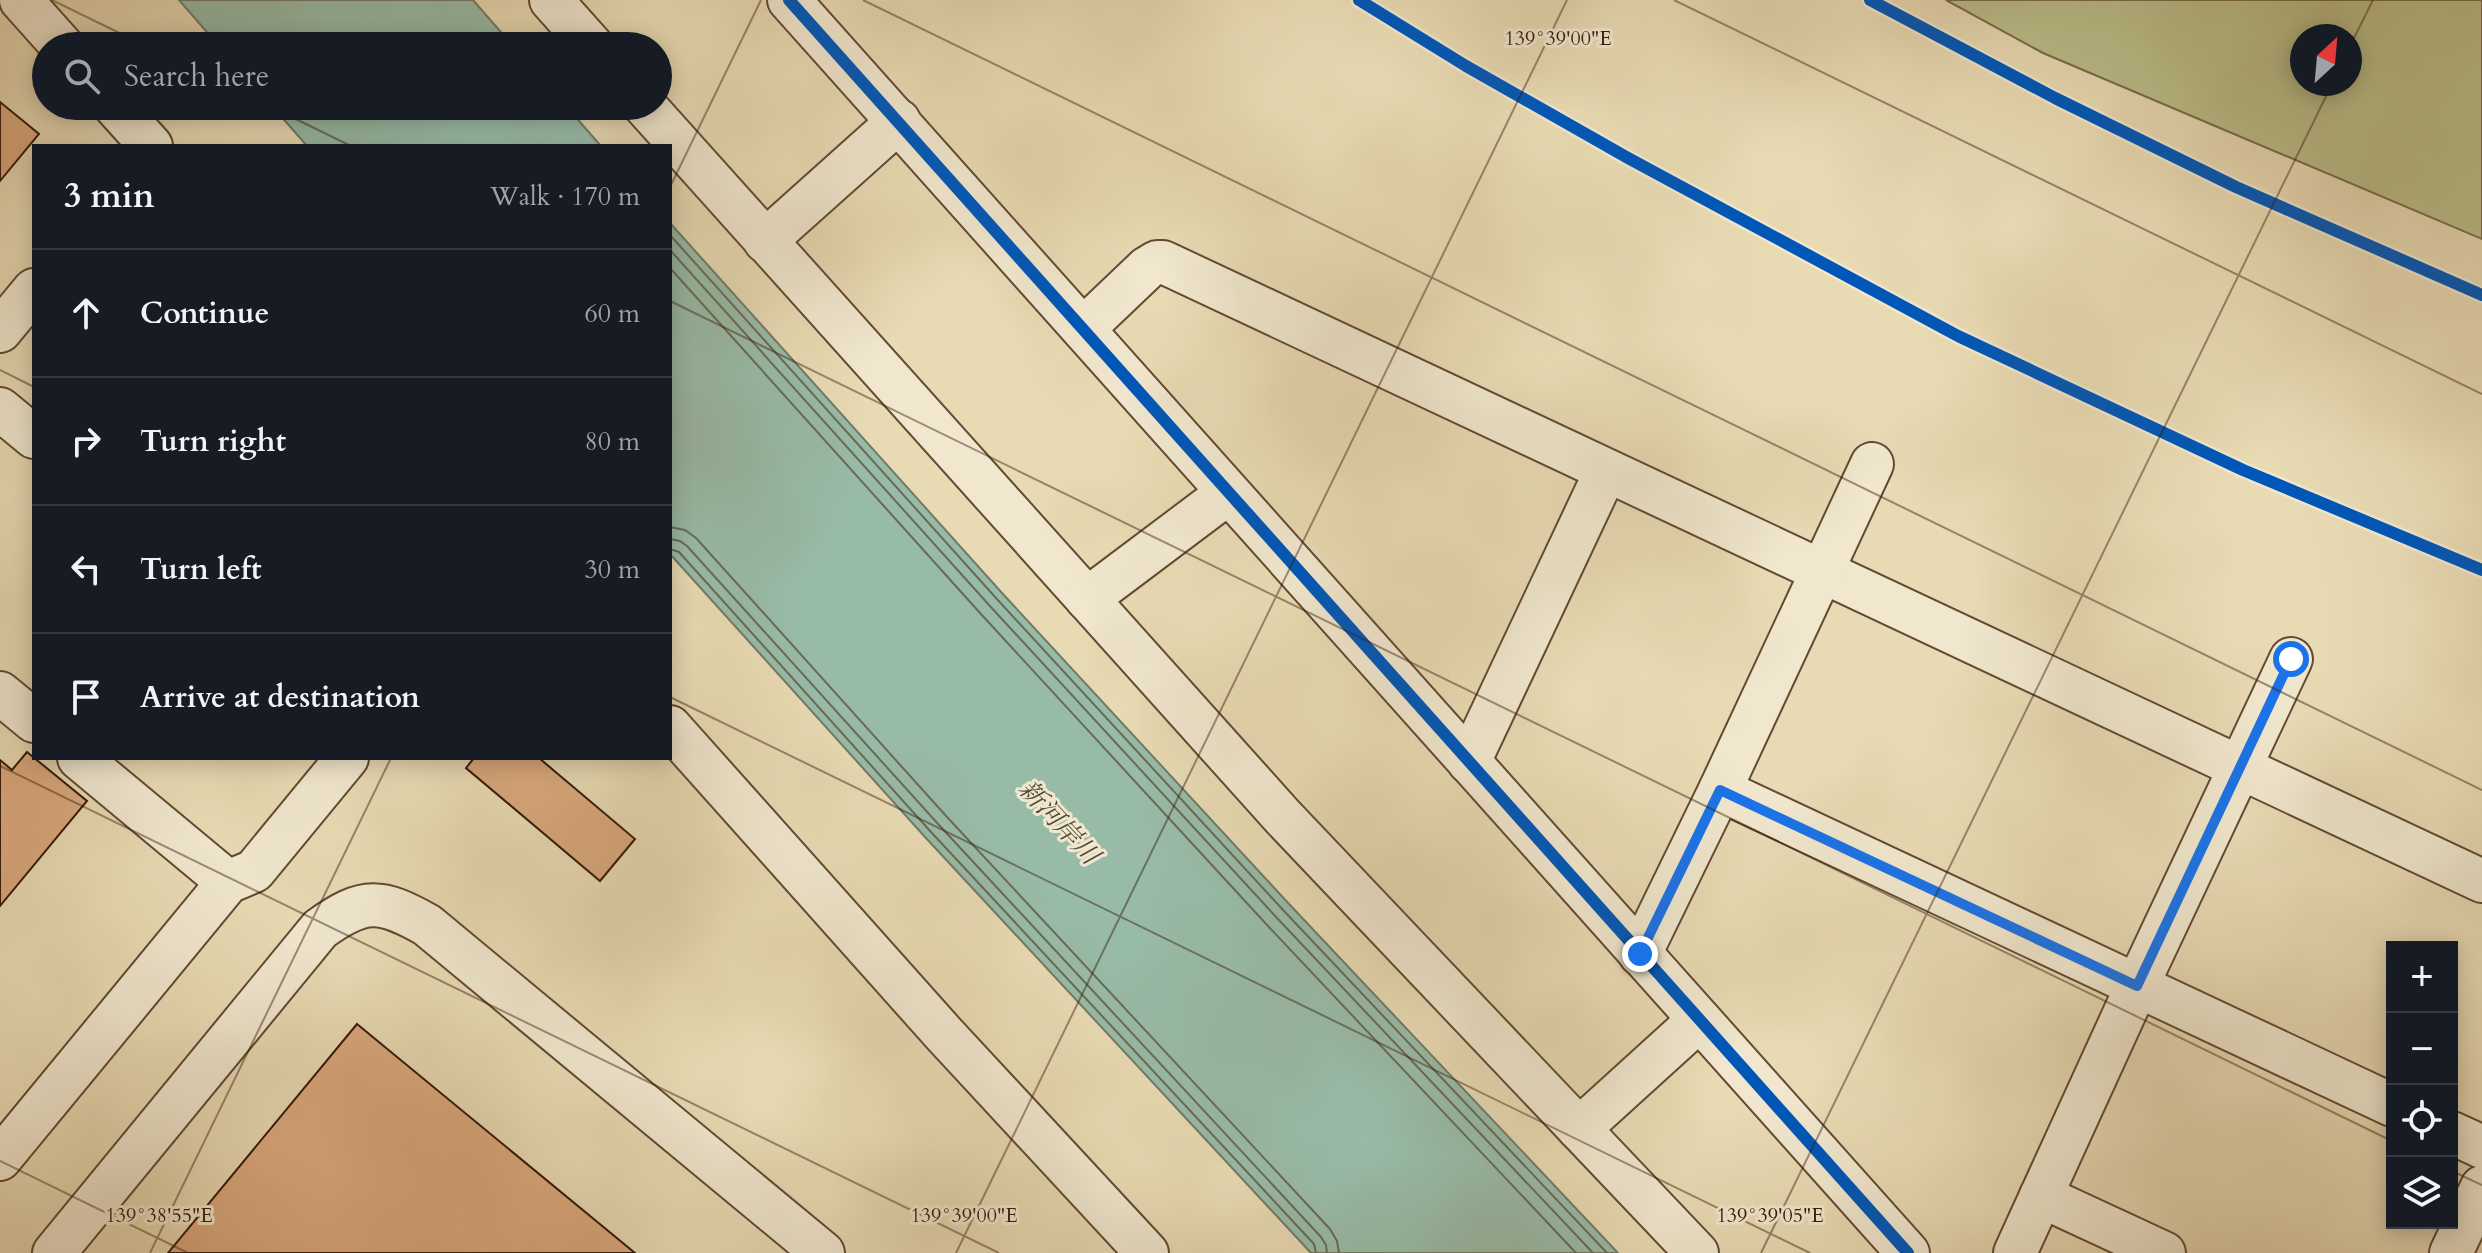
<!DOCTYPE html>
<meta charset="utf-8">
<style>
:root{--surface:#171b24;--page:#20242c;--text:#f1f3f6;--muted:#9ea1a6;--line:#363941}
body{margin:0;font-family:Cardo,"Noto Serif JP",serif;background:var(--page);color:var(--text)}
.controls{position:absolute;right:24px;bottom:24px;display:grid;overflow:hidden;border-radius:0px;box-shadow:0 4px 20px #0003}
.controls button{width:72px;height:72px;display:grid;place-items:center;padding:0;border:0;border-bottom:2px solid var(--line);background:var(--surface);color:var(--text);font:40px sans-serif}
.compass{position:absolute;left:2290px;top:24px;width:72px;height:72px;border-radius:50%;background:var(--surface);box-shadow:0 4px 20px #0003;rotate:26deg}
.stop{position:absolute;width:24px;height:24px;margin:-18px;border:6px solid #1a73e8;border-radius:50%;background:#fff}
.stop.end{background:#1a73e8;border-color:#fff;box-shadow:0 2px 8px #0008}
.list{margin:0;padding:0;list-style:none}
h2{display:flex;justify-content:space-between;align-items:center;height:104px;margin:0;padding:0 32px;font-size:34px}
h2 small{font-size:26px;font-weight:400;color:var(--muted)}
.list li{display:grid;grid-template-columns:52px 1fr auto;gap:24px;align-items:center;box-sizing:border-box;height:128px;padding:0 32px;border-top:2px solid var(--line)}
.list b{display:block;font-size:30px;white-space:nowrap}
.list em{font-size:26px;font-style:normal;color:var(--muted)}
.icon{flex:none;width:44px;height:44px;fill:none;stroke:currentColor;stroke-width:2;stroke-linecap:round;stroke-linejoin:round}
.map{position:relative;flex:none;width:2482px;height:1253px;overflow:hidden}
.search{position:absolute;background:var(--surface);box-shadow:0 4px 20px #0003;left:32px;top:32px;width:640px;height:88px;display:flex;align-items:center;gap:20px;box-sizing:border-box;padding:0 28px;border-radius:44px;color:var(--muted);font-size:30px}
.panel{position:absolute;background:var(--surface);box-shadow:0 4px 20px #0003;left:32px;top:144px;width:640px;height:616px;border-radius:0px}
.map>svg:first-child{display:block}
.green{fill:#babe8a;stroke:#786c4a;stroke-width:2;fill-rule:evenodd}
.water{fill:#98bba7;stroke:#717a68;stroke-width:2}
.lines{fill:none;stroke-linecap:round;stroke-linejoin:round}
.shore{stroke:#676a58;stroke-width:2}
.building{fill:#d9a87d;stroke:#361909;stroke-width:2}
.minor-casing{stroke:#624934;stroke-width:46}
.path{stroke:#361909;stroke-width:5;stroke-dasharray:6 4;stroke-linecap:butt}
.minor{stroke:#f0e7ce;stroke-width:42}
.cycleway-casing{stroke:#f0e7ce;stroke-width:17}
.cycleway{stroke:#0057b8;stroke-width:12}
.route{stroke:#1a73e8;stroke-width:10}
.ticks{fill:none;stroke:#361909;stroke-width:2;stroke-opacity:0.45}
.labels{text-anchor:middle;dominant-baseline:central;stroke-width:6;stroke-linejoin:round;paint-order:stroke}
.water-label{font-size:26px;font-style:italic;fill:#534a38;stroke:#f0e7ce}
.ticks-label{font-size:20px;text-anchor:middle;fill:#361909;stroke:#f0e7ce;stroke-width:6;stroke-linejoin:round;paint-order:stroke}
</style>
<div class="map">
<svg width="2482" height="1253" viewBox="0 0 2482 1253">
<rect width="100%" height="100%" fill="#e8dab3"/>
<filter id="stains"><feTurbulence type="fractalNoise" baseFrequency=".0025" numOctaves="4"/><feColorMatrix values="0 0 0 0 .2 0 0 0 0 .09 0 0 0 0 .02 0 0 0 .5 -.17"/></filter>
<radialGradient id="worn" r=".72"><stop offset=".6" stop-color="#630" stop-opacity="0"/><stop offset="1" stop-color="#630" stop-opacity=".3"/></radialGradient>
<path class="green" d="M1946,0H2482V239L2043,53ZM2350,36V84H2302V36Z"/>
<g class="water">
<path d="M179,0H473L513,46H219Z"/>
<path d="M272,106H566L601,146H307Z"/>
<path d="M670,223L1002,593L1290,905L1618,1253H1311L925,837L670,554Z"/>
</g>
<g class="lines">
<g class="shore">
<path d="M670,235L996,598L1284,911L1607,1253"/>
<path d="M670,250L989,605L1277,918L1593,1253"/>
<path d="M670,268L980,613L1268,926L1576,1253"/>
<path d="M670,527L685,530L696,538L947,817L1330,1229L1337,1241L1339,1253"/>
<path d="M670,539L680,541L687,546L939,825L1321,1237L1326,1245L1327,1253"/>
<path d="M670,549L679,552L931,832L1314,1244L1316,1253"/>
</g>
</g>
<g class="building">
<path d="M0,102L39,134L0,181Z"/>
<path d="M27,752L87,801L0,906V760L12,770Z"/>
<path d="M474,758H539L635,839L600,881L466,768Z"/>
<path d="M357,1024L635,1253H168Z"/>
</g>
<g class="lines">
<defs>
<g id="minor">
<path d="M21,0L62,46"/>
<path d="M551,0L592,46"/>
<path d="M789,0L1908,1253"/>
<path d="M115,106L151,146"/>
<path d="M645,106L1283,817L1697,1253"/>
<path d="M765,241L899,121"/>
<path d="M1083,329L1147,268L1157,262H1163L2482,881"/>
<path d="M0,331L34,290"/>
<path d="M0,409L34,437"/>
<path d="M1087,599L1228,493"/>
<path d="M0,693L34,721"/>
<path d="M670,727L944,1034L1147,1253"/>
<path d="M79,758L228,882"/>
<path d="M1469,762L1606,471"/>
<path d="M1720,790L2392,1105"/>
<path d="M1640,954L1720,790L1872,464"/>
<path d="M1579,1129L1699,1020"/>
<path d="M2452,1133L2482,1147"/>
<path d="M0,1159L228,882L254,871L347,758"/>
<path d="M2041,1196L2164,1253"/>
<path d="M54,1253L320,929C364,897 381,899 427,925L823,1253"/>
<path d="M2015,1253L2137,986L2291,659"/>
<path d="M2451,1253L2482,1187"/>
</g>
</defs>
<use href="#minor" class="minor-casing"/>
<path class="path" d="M1870,0L2055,98L2236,187L2482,295"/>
<use href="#minor" class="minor"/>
<defs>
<g id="cycleway">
<path d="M789,0L1908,1253"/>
<path d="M1359,0L1466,66L1628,158L1958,336L2243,470L2482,570"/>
<path d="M1870,0L2055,98L2236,187L2482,295"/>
</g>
</defs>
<use href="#cycleway" class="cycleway-casing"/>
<use href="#cycleway" class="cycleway"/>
</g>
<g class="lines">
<path class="route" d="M1640,954L1720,790L2137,986L2291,659"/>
</g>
<path class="ticks" d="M52,0L146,46M863,0L2482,790M1674,0L2482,394M2350,46L2373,0M269,106L351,146M670,187L761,0M670,301L2392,1141M0,370L34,387M670,697L1810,1253M0,766L999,1253M0,1161L188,1253M2452,1171L2482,1185M150,1253L391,758M956,1253L1567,0M1761,1253L2332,84"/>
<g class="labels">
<g class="water-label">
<text transform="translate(1059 822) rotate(47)">新河岸川</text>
</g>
</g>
<g class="ticks-label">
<text x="1558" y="45">139°39'00"E</text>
<text x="159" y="1222">139°38'55"E</text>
<text x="964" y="1222">139°39'00"E</text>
<text x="1770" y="1222">139°39'05"E</text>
</g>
<rect width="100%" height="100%" filter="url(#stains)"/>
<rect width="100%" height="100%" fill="url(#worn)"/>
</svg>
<div class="controls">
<button>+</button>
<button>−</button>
<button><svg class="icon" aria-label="locate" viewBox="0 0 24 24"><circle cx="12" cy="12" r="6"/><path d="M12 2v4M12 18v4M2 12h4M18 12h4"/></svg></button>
<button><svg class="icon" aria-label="layers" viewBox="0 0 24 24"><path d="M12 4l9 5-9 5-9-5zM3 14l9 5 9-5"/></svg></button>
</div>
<svg class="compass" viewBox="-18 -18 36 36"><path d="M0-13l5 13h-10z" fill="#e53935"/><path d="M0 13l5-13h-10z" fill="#9ea1a6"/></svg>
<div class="stop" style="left:2291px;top:659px"></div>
<div class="stop end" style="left:1640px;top:954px"></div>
<div class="search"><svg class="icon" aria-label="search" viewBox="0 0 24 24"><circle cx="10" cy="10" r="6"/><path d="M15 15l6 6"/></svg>Search here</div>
<section class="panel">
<h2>3 min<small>Walk · 170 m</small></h2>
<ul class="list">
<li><svg class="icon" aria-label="ahead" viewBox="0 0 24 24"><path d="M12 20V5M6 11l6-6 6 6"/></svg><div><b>Continue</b></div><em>60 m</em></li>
<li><svg class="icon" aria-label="right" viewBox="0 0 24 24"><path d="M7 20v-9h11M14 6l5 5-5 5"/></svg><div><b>Turn right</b></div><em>80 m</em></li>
<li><svg class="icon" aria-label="left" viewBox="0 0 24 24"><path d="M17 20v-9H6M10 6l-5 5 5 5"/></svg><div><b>Turn left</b></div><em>30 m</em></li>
<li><svg class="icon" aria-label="arrive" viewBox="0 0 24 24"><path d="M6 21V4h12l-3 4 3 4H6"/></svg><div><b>Arrive at destination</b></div></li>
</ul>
</section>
</div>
